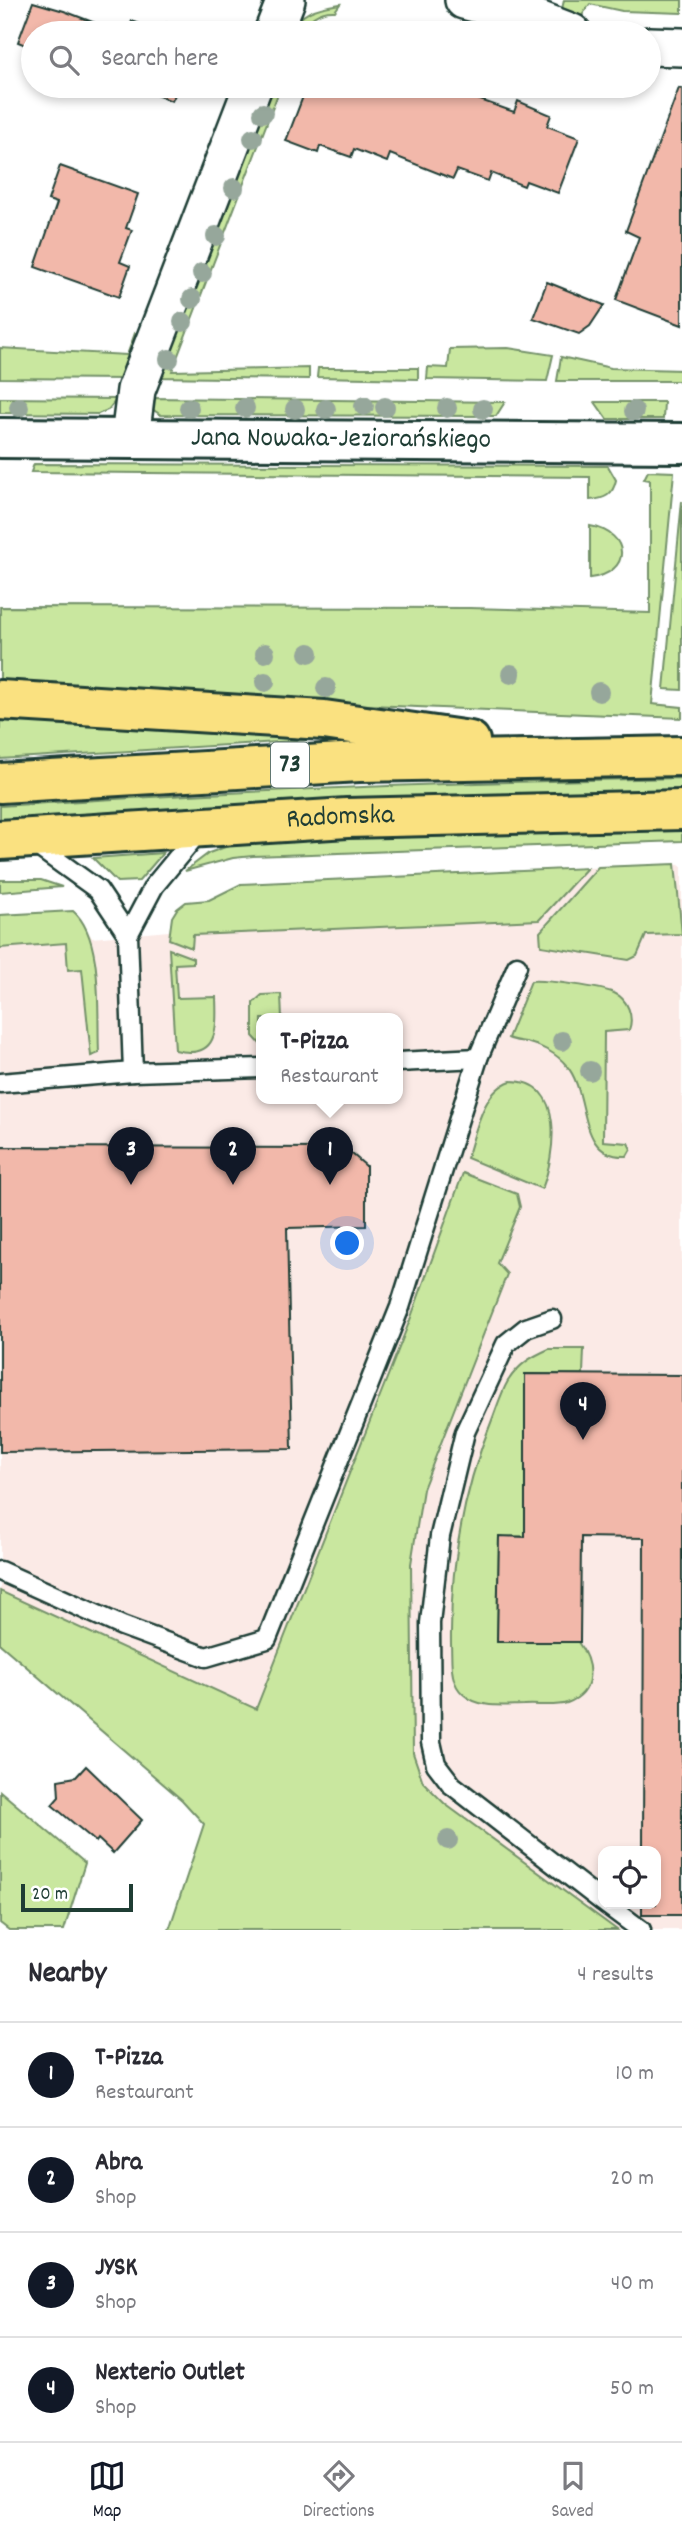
<!DOCTYPE html>
<meta charset="utf-8">
<style>
:root{--surface:#fff;--page:#f2f2f3;--text:#2b2b33;--muted:#7c7c81;--line:#e1e1e2;--accent:#111827}
body{margin:0;font-family:Dekko,sans-serif;background:var(--page);color:var(--text)}
.controls{position:absolute;right:21px;bottom:21px;display:grid;overflow:hidden;border-radius:14px;box-shadow:0 4px 10px #0003}
.controls button{width:63px;height:63px;display:grid;place-items:center;padding:0;border:0;border-bottom:2px solid var(--line);background:var(--surface);color:var(--text);font:35px sans-serif}
.scale{position:absolute;left:21px;bottom:18px;width:112px;box-sizing:border-box;padding-left:7px;border:4px solid #1f3d34;border-top:0;font-size:19px;line-height:24px;white-space:nowrap;color:#1f3d34;-webkit-text-stroke:5px #fff;paint-order:stroke}
.you{position:absolute;left:348px;top:1244px;width:24px;height:24px;margin:-18px;border:5px solid #fff;border-radius:50%;background:#1a73e8;box-shadow:0 0 0 10px #1a73e833}
.badge{display:grid;place-items:center;width:46px;height:46px;border-radius:50%;background:var(--accent);color:#fff;font-size:23px;font-weight:700}
.pin{position:absolute;translate:-50% -58px;filter:drop-shadow(0 2px 4px #0008)}
.pin::after{content:'';position:absolute;top:37px;width:24px;height:21px;background:inherit;clip-path:polygon(0 0,100% 0,50% 100%)}
.popup{position:absolute;left:256px;top:1013px;width:147px;height:91px;box-sizing:border-box;display:grid;place-content:center;border-radius:14px;background:var(--surface);filter:drop-shadow(0 2px 5px #0005);font-size:23px;white-space:nowrap;color:var(--muted)}
.popup b{font-size:26px;color:var(--text)}
.popup::after{content:'';position:absolute;left:50%;top:100%;margin-left:-14px;border:14px solid transparent;border-top-color:var(--surface)}
.list{margin:0;padding:0;list-style:none}
h2{display:flex;justify-content:space-between;align-items:center;height:91px;margin:0;padding:0 28px;font-size:30px}
h2 small{font-size:23px;font-weight:400;color:var(--muted)}
.list li{display:grid;grid-template-columns:46px 1fr auto;gap:21px;align-items:center;box-sizing:border-box;height:105px;padding:0 28px;border-top:2px solid var(--line)}
.list b{display:block;font-size:26px;white-space:nowrap}
.list p{margin:0;font-size:23px;white-space:nowrap;color:var(--muted)}
.list em{font-size:23px;font-style:normal;color:var(--muted)}
.icon{flex:none;width:38px;height:38px;fill:none;stroke:currentColor;stroke-width:2;stroke-linecap:round;stroke-linejoin:round}
.map{position:relative;flex:none;width:682px;height:1930px;overflow:hidden}
.search{position:absolute;background:var(--surface);box-shadow:0 4px 10px #0003;left:21px;right:21px;top:21px;height:77px;display:flex;align-items:center;gap:18px;box-sizing:border-box;padding:0 24px;border-radius:38px;color:var(--muted);font-size:26px}
.sheet{height:511px;background:var(--surface)}
nav{display:flex;justify-content:space-around;align-items:center;box-sizing:border-box;height:98px;border-top:2px solid var(--line);background:var(--surface);font-size:19px;color:var(--muted)}
nav a{display:grid;justify-items:center;gap:4px}
nav .on{color:var(--accent)}
.map>svg:first-child{display:block}
.built{fill:#fbeae6;fill-rule:evenodd}
.green{fill:#c9e79f;stroke:#74926a;stroke-width:2}
.building{fill:#f2b8aa;stroke:#1f3d34;stroke-width:2}
.lines{fill:none;stroke-linecap:round;stroke-linejoin:round}
.service-casing{stroke:#1f3d34;stroke-width:23}
.minor-casing{stroke:#1f3d34;stroke-width:42}
.tertiary-casing{stroke:#1f3d34;stroke-width:44}
.primary-casing{stroke:#1f3d34;stroke-width:44}
.service{stroke:#fff;stroke-width:18}
.minor{stroke:#fff;stroke-width:37}
.tertiary{stroke:#fff;stroke-width:38}
.primary{stroke:#fae180;stroke-width:38}
.tree{fill:#96a79b}
.labels{text-anchor:middle;dominant-baseline:central;stroke-width:7;stroke-linejoin:round;paint-order:stroke}
.shield{fill:#fff;stroke:#627771;stroke-width:2}
.shield-label{font-size:26px;font-weight:bold;fill:#1f3d34}
.street-label{font-size:28px;fill:#1f3d34;stroke:#fff}
</style>
<div class="map">
<svg width="682" height="1930" viewBox="0 0 682 1930">
<rect width="100%" height="100%" fill="#fff"/>
<filter id="ink" filterUnits="userSpaceOnUse"><feTurbulence type="fractalNoise" baseFrequency=".0143" numOctaves="2"/><feDisplacementMap in="SourceGraphic" scale="14" xChannelSelector="R" yChannelSelector="G"/><feConvolveMatrix kernelMatrix="1 2 1 2 8 2 1 2 1" color-interpolation-filters="sRGB"/></filter>
<g filter="url(#ink)">
<path class="built" d="M675,864L682,866V1930H520L0,1605V915L73,911L80,917L92,938L169,931L172,917L186,902L209,900L241,884ZM262,1019H398V1099H262ZM603,1851H656V1904H603Z"/>
<g class="green">
<path d="M564,0H682V13L622,11L590,4L576,24L561,14Z"/>
<path d="M340,4L335,11C319,10 308,19 301,33H287C302,12 314,8 340,4Z"/>
<path d="M266,86H281L172,371L309,368V379L153,377Z"/>
<path d="M135,333L143,336L126,379L0,378V348L127,355Z"/>
<path d="M508,348L553,355L547,381L427,379L428,367L448,368L450,349Z"/>
<path d="M561,357L611,368L682,370V381H557Z"/>
<path d="M318,368H418V379L317,377Z"/>
<path d="M0,398L117,399L108,410L98,414L0,413Z"/>
<path d="M147,398L505,402L496,416L161,415L149,407Z"/>
<path d="M595,402H664L663,419H607Z"/>
<path d="M34,464L608,466L616,480C613,495 605,499 590,500V477L31,472Z"/>
<path d="M648,471L674,472L652,704L682,707V718L299,702L0,680V607L469,608L650,613V480L644,479Z"/>
<path d="M682,501V690L664,689Z"/>
<path d="M590,526C631,533 632,573 590,578Z"/>
<path d="M0,719L309,738L310,740L0,759Z"/>
<path d="M682,778V791C454,795 228,804 0,820V806C227,791 454,782 682,778Z"/>
<path d="M682,830V841L253,856L233,858L185,871L209,853L228,846L343,838Z"/>
<path d="M163,853L139,881L117,882L93,858Z"/>
<path d="M675,864L682,934L646,935L637,956L629,960L541,946L540,932L598,867Z"/>
<path d="M587,868L539,920L193,935L192,948L169,939L172,917L177,909L186,902L209,900L241,884Z"/>
<path d="M0,880H41L62,887L0,892Z"/>
<path d="M73,911C104,937 97,1014 99,1053L91,1056L82,969L68,970L66,943L0,948V915Z"/>
<path d="M169,949L193,958V963L175,964L177,998L216,997C217,1027 219,1061 175,1050Z"/>
<path d="M531,981C546,980 601,987 614,993C628,999 634,1017 629,1030L604,1032L603,1141L628,1143L631,1149L627,1156C575,1159 592,1094 566,1065C557,1054 542,1046 529,1043C521,1041 514,1041 508,1038Z"/>
<path d="M281,994L282,1019H262V1046L253,1036V1003L262,995Z"/>
<path d="M511,1081C566,1081 555,1155 542,1189L467,1158C476,1132 482,1091 511,1081Z"/>
<path d="M463,1173L517,1194L520,1207L497,1263L507,1274L423,1489L411,1564L413,1753L423,1782L445,1804L617,1930H169L204,1824L182,1800L0,1644V1591L256,1709L410,1320Z"/>
<path d="M549,1349H584L583,1374H525V1536L499,1537L497,1641L578,1642C593,1663 597,1692 567,1703C555,1707 537,1704 524,1705C504,1705 479,1709 463,1694C449,1682 452,1660 451,1644C450,1568 463,1491 492,1420C497,1407 501,1393 508,1381C519,1364 531,1357 549,1349Z"/>
<path d="M0,1791L85,1863L64,1930H9L0,1923Z"/>
</g>
<g class="building">
<path d="M33,2L64,11L121,33H33V48L18,42Z"/>
<path d="M132,21L163,33H127Z"/>
<path d="M167,23L195,33H163Z"/>
<path d="M132,86H179L172,101Z"/>
<path d="M307,86H441L514,112L518,101L551,115L547,126L579,138L558,193L526,181L524,186L491,173L488,181L457,170L453,179L390,154L387,162L354,149L351,157L320,146L318,153L286,141Z"/>
<path d="M679,88L682,89V325L616,300L639,237L626,231Z"/>
<path d="M60,166L138,194L126,228L132,230L120,262L130,266L119,297L35,267L57,203L48,200Z"/>
<path d="M547,282L604,305L590,326L579,334L533,318Z"/>
<path d="M0,1147L345,1148L366,1166V1226L287,1228L292,1449L0,1452Z"/>
<path d="M525,1374L682,1375V1915H642V1904H656V1851H643L644,1538L581,1537L580,1642H497L499,1536L525,1537Z"/>
<path d="M86,1766L142,1820L113,1853L98,1839L96,1842L52,1805L59,1797L58,1780L76,1777Z"/>
</g>
<g class="lines">
<defs>
<g id="service">
<path d="M33,843L98,890L128,935"/>
<path d="M398,1062L478,1058"/>
<path d="M133,1072L128,935L154,886L201,829"/>
<path d="M0,1083L133,1072L262,1068"/>
<path d="M552,1319L526,1328L506,1344L465,1432L440,1536L430,1623L431,1742L436,1764L452,1785L603,1902"/>
<path d="M0,1571L122,1626L206,1657L267,1639L400,1307L478,1058L517,966"/>
<path d="M606,1904L641,1930"/>
</g>
<g id="minor">
<path d="M464,0L536,19L572,33"/>
<path d="M273,33L286,0"/>
<path d="M649,46L682,47"/>
<path d="M130,438L136,390L253,86"/>
</g>
<g id="tertiary">
<path id="s1" d="M0,438L682,443"/>
</g>
<g id="primary">
<path d="M0,700L324,720L470,741"/>
<path d="M0,783L359,762L682,756"/>
<path id="s2" d="M0,840L347,818L682,810"/>
</g>
</defs>
<use href="#service" class="service-casing"/>
<use href="#minor" class="minor-casing"/>
<use href="#tertiary" class="tertiary-casing"/>
<use href="#primary" class="primary-casing"/>
<use href="#service" class="service"/>
<use href="#minor" class="minor"/>
<use href="#tertiary" class="tertiary"/>
<use href="#primary" class="primary"/>
</g>
<g class="tree">
<circle cx="263" cy="113" r="10"/>
<circle cx="253" cy="138" r="10"/>
<circle cx="234" cy="188" r="10"/>
<circle cx="216" cy="236" r="10"/>
<circle cx="202" cy="273" r="10"/>
<circle cx="192" cy="299" r="10"/>
<circle cx="183" cy="322" r="10"/>
<circle cx="169" cy="359" r="10"/>
<circle cx="364" cy="406" r="10"/>
<circle cx="19" cy="407" r="10"/>
<circle cx="385" cy="407" r="10"/>
<circle cx="189" cy="408" r="10"/>
<circle cx="245" cy="408" r="10"/>
<circle cx="447" cy="408" r="10"/>
<circle cx="295" cy="409" r="10"/>
<circle cx="326" cy="409" r="10"/>
<circle cx="483" cy="409" r="10"/>
<circle cx="634" cy="411" r="10"/>
<circle cx="265" cy="653" r="10"/>
<circle cx="309" cy="653" r="10"/>
<circle cx="511" cy="674" r="10"/>
<circle cx="265" cy="682" r="10"/>
<circle cx="326" cy="688" r="10"/>
<circle cx="599" cy="692" r="10"/>
<circle cx="562" cy="1041" r="10"/>
<circle cx="590" cy="1071" r="10"/>
<circle cx="448" cy="1840" r="10"/>
</g>
</g>
<g class="labels">
<rect class="shield" x="271" y="742.5" width="38" height="45" rx="5"/>
<g class="shield-label">
<text x="290" y="765">73</text>
</g>
<g class="street-label">
<text stroke="none"><textPath href="#s1" startOffset="341">Jana Nowaka-Jeziorańskiego</textPath></text>
<text stroke="none"><textPath href="#s2" startOffset="341">Radomska</textPath></text>
</g>
</g>
</svg>
<div class="controls">
<button><svg class="icon" aria-label="locate" viewBox="0 0 24 24"><circle cx="12" cy="12" r="6"/><path d="M12 2v4M12 18v4M2 12h4M18 12h4"/></svg></button>
</div>
<div class="scale">20 m</div>
<div class="you"></div>
<div class="pin badge" style="left:330px;top:1185px">1</div>
<div class="popup"><b>T-Pizza</b>Restaurant</div>
<div class="pin badge" style="left:233px;top:1185px">2</div>
<div class="pin badge" style="left:131px;top:1185px">3</div>
<div class="pin badge" style="left:583px;top:1440px">4</div>
<div class="search"><svg class="icon" aria-label="search" viewBox="0 0 24 24"><circle cx="10" cy="10" r="6"/><path d="M15 15l6 6"/></svg>Search here</div>
</div>
<section class="sheet">
<h2>Nearby<small>4 results</small></h2>
<ul class="list">
<li><span class="badge">1</span><div><b>T-Pizza</b><p>Restaurant</p></div><em>10 m</em></li>
<li><span class="badge">2</span><div><b>Abra</b><p>Shop</p></div><em>20 m</em></li>
<li><span class="badge">3</span><div><b>JYSK</b><p>Shop</p></div><em>40 m</em></li>
<li><span class="badge">4</span><div><b>Nexterio Outlet</b><p>Shop</p></div><em>50 m</em></li>
</ul>
</section>
<nav>
<a class="on"><svg class="icon" aria-label="map" viewBox="0 0 24 24"><path d="M3 6l6-2 6 2 6-2v14l-6 2-6-2-6 2zM9 4v14M15 6v14"/></svg>Map</a>
<a><svg class="icon" aria-label="directions" viewBox="0 0 24 24"><path d="M12 3l9 9-9 9-9-9zM9 14v-3h6M13 9l2 2-2 2"/></svg>Directions</a>
<a><svg class="icon" aria-label="saved" viewBox="0 0 24 24"><path d="M7 4h10v16l-5-4-5 4z"/></svg>Saved</a>
</nav>
